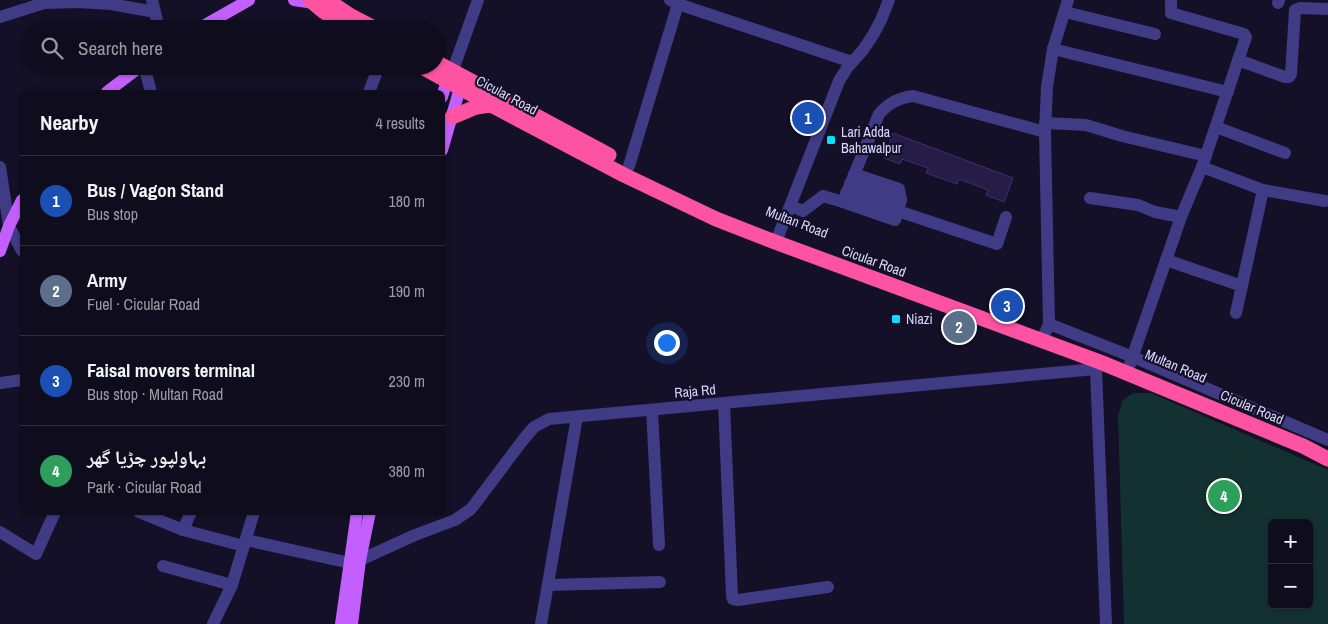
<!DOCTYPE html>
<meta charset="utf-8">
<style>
:root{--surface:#0f0c1d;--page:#181526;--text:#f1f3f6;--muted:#9b9ba4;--line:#2f2c3b;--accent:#05e0fc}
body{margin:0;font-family:"Archivo Narrow","Noto Naskh Arabic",sans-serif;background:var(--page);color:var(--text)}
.controls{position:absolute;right:15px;bottom:15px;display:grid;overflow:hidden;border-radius:8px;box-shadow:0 1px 4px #0004}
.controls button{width:45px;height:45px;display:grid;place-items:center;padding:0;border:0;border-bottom:1px solid var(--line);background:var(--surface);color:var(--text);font:25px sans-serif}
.you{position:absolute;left:666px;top:342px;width:18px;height:18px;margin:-12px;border:4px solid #fff;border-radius:50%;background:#1a73e8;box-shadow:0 0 0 8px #1a73e833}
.badge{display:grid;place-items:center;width:32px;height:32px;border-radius:50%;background:var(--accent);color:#fff;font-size:16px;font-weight:700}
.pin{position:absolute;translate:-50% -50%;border:2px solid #fff;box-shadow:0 1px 5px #0006}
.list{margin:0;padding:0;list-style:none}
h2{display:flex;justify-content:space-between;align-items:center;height:65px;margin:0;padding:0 20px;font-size:21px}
h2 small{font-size:16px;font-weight:400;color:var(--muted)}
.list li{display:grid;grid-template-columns:32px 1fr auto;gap:15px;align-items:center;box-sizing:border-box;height:90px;padding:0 20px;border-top:1px solid var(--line)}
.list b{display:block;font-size:19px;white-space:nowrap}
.list p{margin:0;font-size:16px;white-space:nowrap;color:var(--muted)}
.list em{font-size:16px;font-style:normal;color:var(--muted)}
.icon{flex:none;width:28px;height:28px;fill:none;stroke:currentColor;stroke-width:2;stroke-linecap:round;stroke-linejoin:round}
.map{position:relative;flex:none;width:1328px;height:624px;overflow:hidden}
.search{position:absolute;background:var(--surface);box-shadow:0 1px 4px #0004;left:20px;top:20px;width:425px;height:55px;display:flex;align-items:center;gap:12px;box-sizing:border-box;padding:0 18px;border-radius:28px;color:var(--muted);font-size:19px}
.panel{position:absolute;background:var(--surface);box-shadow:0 1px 4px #0004;left:20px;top:90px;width:425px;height:425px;border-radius:8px}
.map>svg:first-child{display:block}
.green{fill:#133130;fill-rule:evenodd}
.building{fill:#251c47;stroke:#3d2e73}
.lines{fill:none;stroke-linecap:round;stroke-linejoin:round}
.minor{stroke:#3f3b85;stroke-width:12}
.major{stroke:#c35ffd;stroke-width:12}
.highway{stroke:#fd53a2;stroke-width:15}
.poi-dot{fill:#05e0fc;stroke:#141027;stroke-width:2}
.labels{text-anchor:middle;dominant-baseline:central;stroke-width:4.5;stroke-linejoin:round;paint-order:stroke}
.street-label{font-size:14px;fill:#dbd6fe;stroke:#141027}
.poi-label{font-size:14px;fill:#dbd6fe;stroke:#141027;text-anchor:start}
</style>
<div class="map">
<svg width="1328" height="624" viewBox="0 0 1328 624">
<rect width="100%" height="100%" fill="#141027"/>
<path class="green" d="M1133,393H1151L1328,470V624H1124L1118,415L1123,400ZM1272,523H1309V605H1272Z"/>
<path class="building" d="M893,133L1013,178L1004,202L986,195L988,190L959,179L957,184L926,173L928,168L902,159L900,164L884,158Z"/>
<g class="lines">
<g class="minor">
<path d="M152,0L159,29"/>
<path d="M670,0L678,4L852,62"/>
<path d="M1278,3L1279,0"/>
<path d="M1065,12L1155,34"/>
<path d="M0,17L44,3L78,2L111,4L155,12"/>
<path d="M1053,49L1228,92"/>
<path d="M1238,60L1285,77H1289L1291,74L1295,10L1300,8L1328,9"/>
<path d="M144,66L151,92"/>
<path d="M453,70L478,0"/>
<path d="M369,92L379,66"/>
<path d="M1045,123L1086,125L1122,136L1206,156"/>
<path d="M1216,127L1285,153"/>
<path d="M629,166L678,4"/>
<path d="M0,167L9,226L22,251"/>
<path d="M1202,167L1263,190L1325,201"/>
<path d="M854,174L899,189L901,200L898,211L997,244L1006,217"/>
<path d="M850,183L901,200"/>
<path d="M1090,198L1138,205L1155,212L1181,217"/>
<path d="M843,202L895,220L898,211L846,193"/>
<path d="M791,206L803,211L823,196L843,202L879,114C889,103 898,98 913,96L1045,132"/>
<path d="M779,234L839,81L847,68L863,50L873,35L881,20L889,0"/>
<path d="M1166,260L1242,286"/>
<path d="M1236,313L1263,190"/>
<path d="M1049,324L1133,357L1328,440"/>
<path d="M1042,340L1049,324L1045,132L1047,87L1053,49L1068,0"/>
<path d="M1099,363L1096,369L1106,624"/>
<path d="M1130,364L1181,217L1202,167L1246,37L1244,34L1171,13V0"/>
<path d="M0,383L22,380"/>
<path d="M724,403L732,596L733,599L738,600L828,587"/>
<path d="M652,410L659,545"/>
<path d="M139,512L183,530L244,546"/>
<path d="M183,530L191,512"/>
<path d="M0,532L36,554L55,512"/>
<path d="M246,540L350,563L360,560L415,535L455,520L471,509L523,440L534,427L549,419L1096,369"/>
<path d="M163,566L232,585"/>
<path d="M548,585L660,582"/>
<path d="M213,624L232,585L254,512"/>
<path d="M541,624L577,417"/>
</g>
<g class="major">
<path d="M294,0L314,3"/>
<path d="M198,29L249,0"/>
<path d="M107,92L141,66"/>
<path d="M442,97L447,81"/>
<path d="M442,150L460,88"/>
<path d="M0,251L9,226L22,200"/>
<path d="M341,624L357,512"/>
<path d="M352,624L360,560L370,512"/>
</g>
<g class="highway">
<path d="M310,0L323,11L350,29"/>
<path d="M327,0L351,16L376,29"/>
<path d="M436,62L609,155"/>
<path d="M420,66L491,105L624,175L716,219L775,242L1100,362L1303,446L1328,459"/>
<path d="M452,117L476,107L491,105"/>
</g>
</g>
<g class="poi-dot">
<rect x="826" y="135" width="10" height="10" rx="2.5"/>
<rect x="891" y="314" width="10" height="10" rx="2.5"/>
</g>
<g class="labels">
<g class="street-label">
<text transform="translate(507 95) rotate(28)">Cicular Road</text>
<text transform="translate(797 222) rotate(21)">Multan Road</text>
<text transform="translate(874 261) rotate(20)">Cicular Road</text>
<text transform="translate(1176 366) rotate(23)">Multan Road</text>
<text transform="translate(695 391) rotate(-5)">Raja Rd</text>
<text transform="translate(1252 407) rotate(23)">Cicular Road</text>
</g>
<g class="poi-label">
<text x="841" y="132">Lari Adda<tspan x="841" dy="16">Bahawalpur</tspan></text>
<text x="906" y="319">Niazi</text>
</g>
</g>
</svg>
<div class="controls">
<button>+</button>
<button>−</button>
</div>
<div class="you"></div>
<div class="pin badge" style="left:808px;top:118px;background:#1a4fb4">1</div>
<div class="pin badge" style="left:959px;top:327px;background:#5c6f8a">2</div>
<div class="pin badge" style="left:1007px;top:306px;background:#1a4fb4">3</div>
<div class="pin badge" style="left:1224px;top:496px;background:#2e9e5b">4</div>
<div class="search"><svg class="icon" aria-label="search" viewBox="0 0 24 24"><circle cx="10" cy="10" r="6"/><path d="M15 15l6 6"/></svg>Search here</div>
<section class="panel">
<h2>Nearby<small>4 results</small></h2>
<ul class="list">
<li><span class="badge" style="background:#1a4fb4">1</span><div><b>Bus / Vagon Stand</b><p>Bus stop</p></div><em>180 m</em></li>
<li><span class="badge" style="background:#5c6f8a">2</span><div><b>Army</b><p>Fuel · Cicular Road</p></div><em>190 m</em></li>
<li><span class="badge" style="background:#1a4fb4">3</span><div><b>Faisal movers terminal</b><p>Bus stop · Multan Road</p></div><em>230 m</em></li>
<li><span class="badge" style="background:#2e9e5b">4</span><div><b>بہاولپور چڑیا گھر</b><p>Park · Cicular Road</p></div><em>380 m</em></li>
</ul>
</section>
</div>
